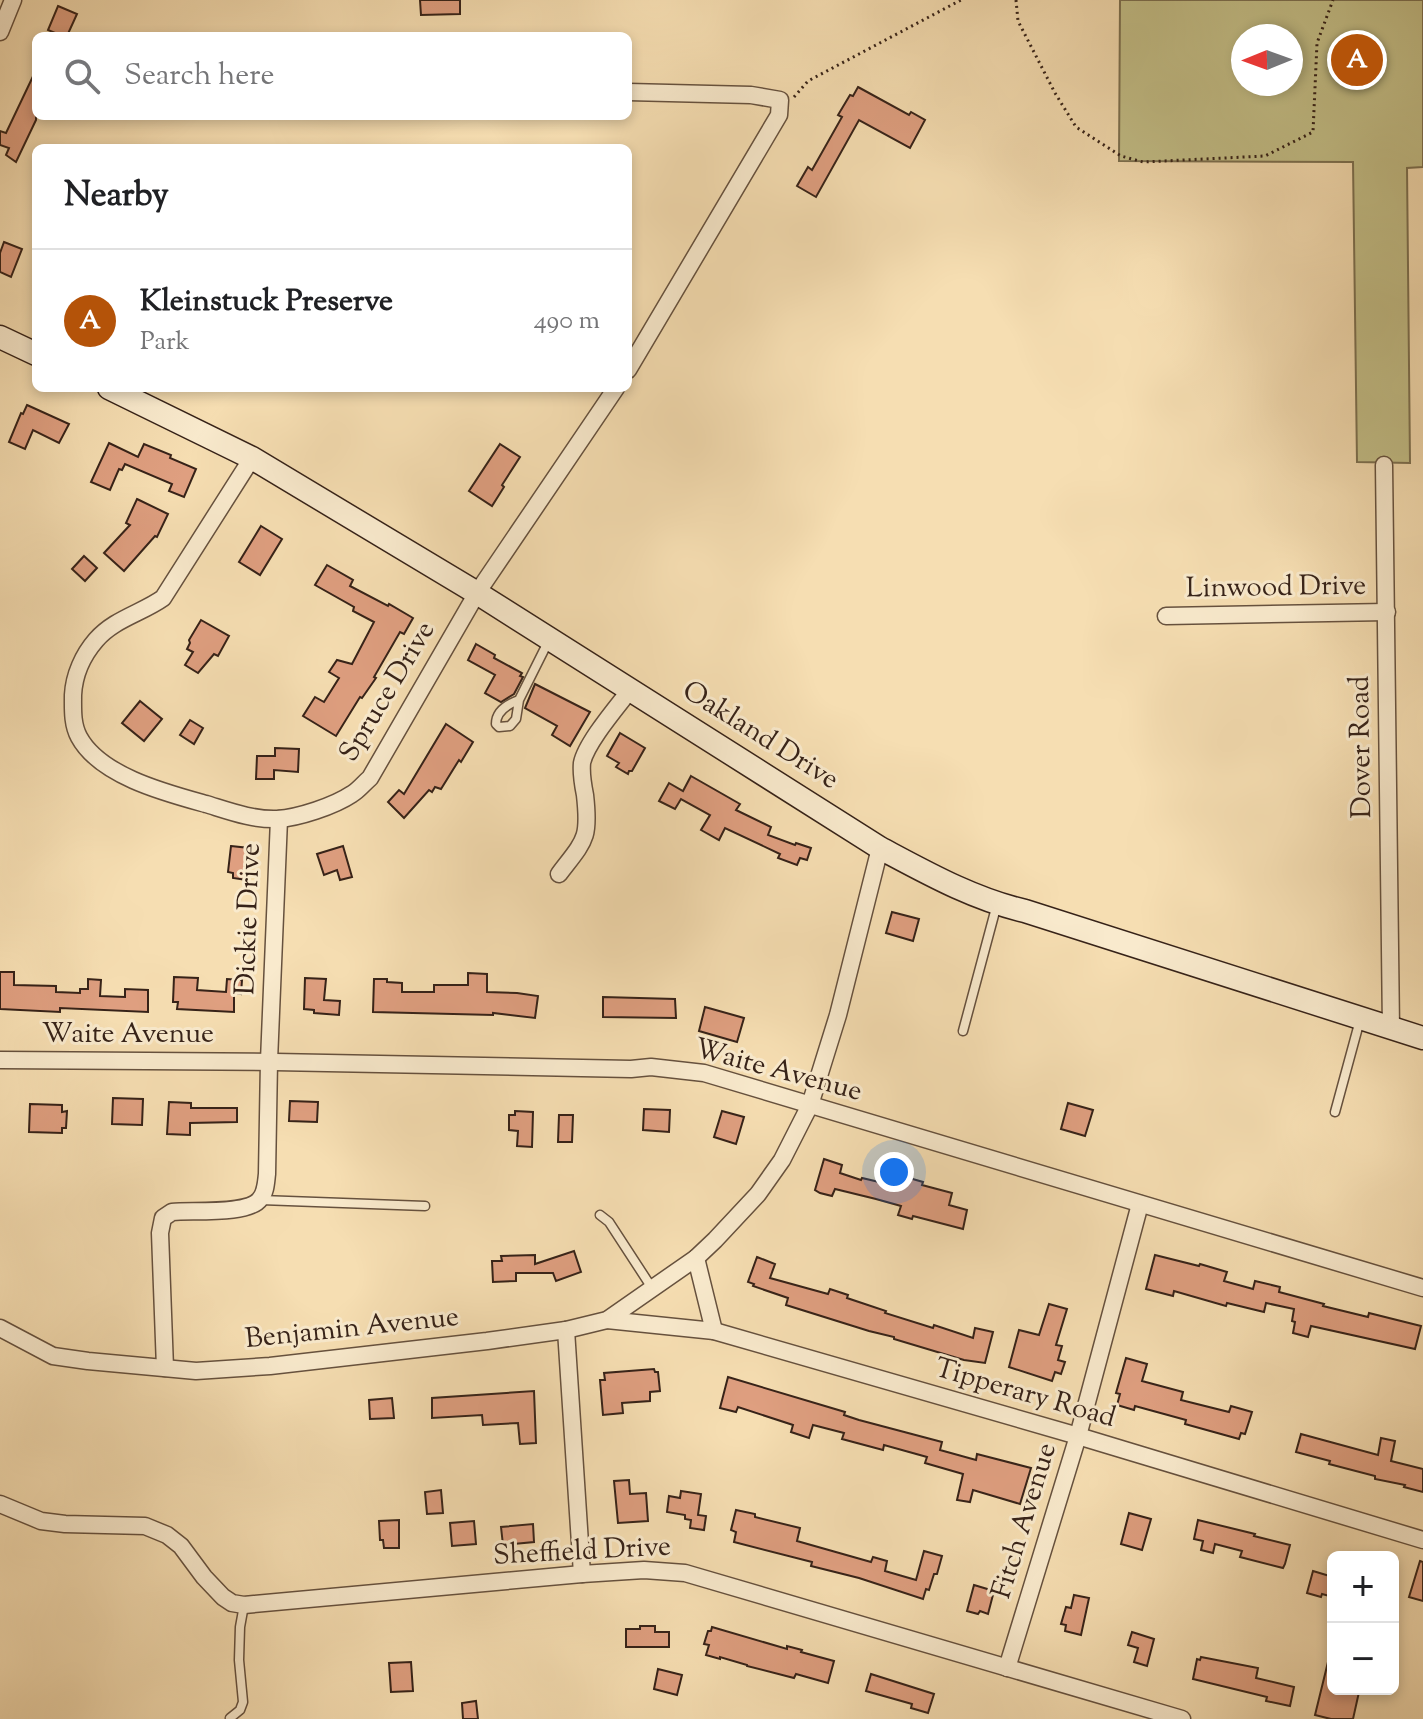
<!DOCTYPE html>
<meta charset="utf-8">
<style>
:root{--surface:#fff;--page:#f2f2f2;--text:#202124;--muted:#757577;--line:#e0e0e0;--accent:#b45309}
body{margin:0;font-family:"Sorts Mill Goudy",serif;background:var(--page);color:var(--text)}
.controls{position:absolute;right:24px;bottom:24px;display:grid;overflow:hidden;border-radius:12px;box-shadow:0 4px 12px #0003}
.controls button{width:72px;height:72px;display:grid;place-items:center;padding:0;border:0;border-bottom:2px solid var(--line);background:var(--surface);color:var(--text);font:40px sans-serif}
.compass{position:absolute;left:1231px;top:24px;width:72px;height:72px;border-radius:50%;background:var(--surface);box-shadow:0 4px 12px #0003;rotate:269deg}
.you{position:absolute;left:894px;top:1172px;width:28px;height:28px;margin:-20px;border:6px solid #fff;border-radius:50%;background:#1a73e8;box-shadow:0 0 0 12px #1a73e833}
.badge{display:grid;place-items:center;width:52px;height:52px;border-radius:50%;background:var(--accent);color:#fff;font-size:26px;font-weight:700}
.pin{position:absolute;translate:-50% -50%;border:4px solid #fff;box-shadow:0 2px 8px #0006}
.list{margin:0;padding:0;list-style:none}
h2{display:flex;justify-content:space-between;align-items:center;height:104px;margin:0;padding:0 32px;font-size:34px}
h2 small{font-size:26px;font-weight:400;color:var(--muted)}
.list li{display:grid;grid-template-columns:52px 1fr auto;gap:24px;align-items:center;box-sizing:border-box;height:144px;padding:0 32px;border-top:2px solid var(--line)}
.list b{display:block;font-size:30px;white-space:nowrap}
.list p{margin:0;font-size:26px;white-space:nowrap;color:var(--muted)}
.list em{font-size:26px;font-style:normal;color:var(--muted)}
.icon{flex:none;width:44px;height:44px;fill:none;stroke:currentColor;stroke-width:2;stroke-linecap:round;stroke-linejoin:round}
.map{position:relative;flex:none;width:1423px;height:1719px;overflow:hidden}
.search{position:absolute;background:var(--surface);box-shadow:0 4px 12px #0003;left:32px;top:32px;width:600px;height:88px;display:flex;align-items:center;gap:20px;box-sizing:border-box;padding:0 28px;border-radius:12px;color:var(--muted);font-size:30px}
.panel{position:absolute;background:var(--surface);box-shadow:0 4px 12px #0003;left:32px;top:144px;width:600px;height:248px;border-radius:12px}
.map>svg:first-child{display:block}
.green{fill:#c3bf88;stroke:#7c7050;stroke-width:2;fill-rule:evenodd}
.building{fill:#df9f80;stroke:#362218;stroke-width:2}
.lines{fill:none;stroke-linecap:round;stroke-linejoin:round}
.lane-casing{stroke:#66513e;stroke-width:11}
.street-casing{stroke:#66513e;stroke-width:19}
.secondary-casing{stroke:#362218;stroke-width:25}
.path{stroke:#362218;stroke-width:3;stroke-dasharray:2 4;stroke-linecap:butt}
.lane{stroke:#f9eacd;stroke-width:8}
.street{stroke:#f9eacd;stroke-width:16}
.secondary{stroke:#f9eacd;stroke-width:22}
.labels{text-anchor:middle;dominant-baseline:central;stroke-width:6;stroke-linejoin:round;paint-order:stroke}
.street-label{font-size:28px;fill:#362218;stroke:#f9eacd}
</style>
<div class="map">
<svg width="1423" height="1719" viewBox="0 0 1423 1719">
<rect width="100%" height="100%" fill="#f6deb2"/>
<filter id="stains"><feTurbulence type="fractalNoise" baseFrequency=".0025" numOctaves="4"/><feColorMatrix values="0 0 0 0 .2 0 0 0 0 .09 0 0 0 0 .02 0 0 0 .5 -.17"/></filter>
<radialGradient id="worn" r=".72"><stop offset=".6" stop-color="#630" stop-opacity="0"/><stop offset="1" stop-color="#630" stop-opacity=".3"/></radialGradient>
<path class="green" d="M1120,0H1423V167L1407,168L1410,463L1357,462L1353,162L1119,161ZM1243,36H1291V84H1243Z"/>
<g class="building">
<path d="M420,0H460V14L421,15Z"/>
<path d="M58,6L77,14L67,36H62L48,30Z"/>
<path d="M36,70V120L16,162L6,155L9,148L0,145V131L6,133Z"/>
<path d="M858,87L909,115L911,112L925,120L910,148L859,120L816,197L797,186L808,167L812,170L842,117L838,115L850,95L853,96Z"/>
<path d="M4,242L22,249L11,277L0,272V253Z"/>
<path d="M27,405L69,424L59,443L33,430L25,449L9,442L21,413L23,414Z"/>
<path d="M109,443L138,457L144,444L171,455L170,458L196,469L184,497L169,491L172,484L125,464L122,470L119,469L110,490L91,482Z"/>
<path d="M500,444L520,457L502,485L504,487L492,506L469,491Z"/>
<path d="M137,499L168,514L157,537L155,536L124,571L104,553L130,525L126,523Z"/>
<path d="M261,526L282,539L260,575L239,562Z"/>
<path d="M84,556L97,568L85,581L72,569Z"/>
<path d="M327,565L353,580L350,586L388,606L389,604L413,618L404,634L400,632L374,677L376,678L362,698L360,697L336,736L303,716L315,697L324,702L339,678L329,672L337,660L352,664L374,622L353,611L354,607L315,585Z"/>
<path d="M201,620L229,636L218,656L214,654L198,673L185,665L193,652L187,649L190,643L189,640Z"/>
<path d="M476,644L495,655L494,658L522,673L520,676L523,677L514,694L501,702L485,693L495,675L468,660Z"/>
<path d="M535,684L590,712L570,746L552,735L557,726L525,708Z"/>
<path d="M140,701L162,719L144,741L122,723Z"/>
<path d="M190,720L203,728L194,744L180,735Z"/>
<path d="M446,724L473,742L461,762L459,760L441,789L435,787L432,792L429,790L404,818L388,802L399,790L404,794Z"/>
<path d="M620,733L645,748L632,771H629L628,774L616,767L619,763L607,756Z"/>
<path d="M275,748L299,749L298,772L274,770V779H256L257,756H275Z"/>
<path d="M691,776L740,804L736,810L771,827L768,835L795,845L796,843L811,848L807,860L800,858L797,865L778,858L780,854L725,828L719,840L701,830L710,815L681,799L675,809L659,801L669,783L683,791Z"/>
<path d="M231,846L249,848L247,880L233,878V873L228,872Z"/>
<path d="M343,846L352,877L340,880L337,870L324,875L317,854Z"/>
<path d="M892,912L919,919L913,941L886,933Z"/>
<path d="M0,972H14V985L56,986V992L80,993V989H88V979L101,980L100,996L125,997V989L148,990V1012L60,1008V1012L0,1009Z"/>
<path d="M468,973L487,974V992L517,993L538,996L535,1018L493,1013V1015L373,1012L374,979H387V982L402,983V992H434V985H468Z"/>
<path d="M174,977L198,978L197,990L226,992L227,979L242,980L241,994L234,993V1012L177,1009L178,1002H173Z"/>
<path d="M305,978L326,979L324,1000L340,1001L339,1015L314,1013V1010L304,1009Z"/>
<path d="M603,997L675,999L676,1018L603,1017Z"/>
<path d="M705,1007L744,1018L737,1042L699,1031Z"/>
<path d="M113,1098L143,1099L142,1125L112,1124Z"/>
<path d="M290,1101L318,1102L317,1122L289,1121Z"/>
<path d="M169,1102L191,1103V1108H237V1122L190,1123V1135L167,1134Z"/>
<path d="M1068,1103L1093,1110L1085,1136L1061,1129Z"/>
<path d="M30,1104L62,1105V1112L67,1111L66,1128H62V1133L29,1132Z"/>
<path d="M644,1109L670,1110L669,1132L643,1130Z"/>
<path d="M515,1111L533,1112L532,1147L517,1146L518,1131L509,1130V1115H515Z"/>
<path d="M722,1111L744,1117L736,1144L714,1137Z"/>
<path d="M559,1115H573L572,1142H558Z"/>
<path d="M824,1159L842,1165L840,1173L861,1180L862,1178L896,1186L899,1175L923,1182L922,1185L952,1193L949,1205L967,1210L963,1229L913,1216L912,1219L898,1215L901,1206L876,1199L835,1189L832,1196L820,1193L815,1190Z"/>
<path d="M574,1251L581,1272L556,1281L553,1273H516V1281L493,1282L492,1261H502L501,1256L535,1255V1264Z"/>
<path d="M1155,1255L1199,1266L1200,1264L1227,1272L1224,1281L1253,1289L1255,1281L1280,1287L1279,1292L1324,1304L1323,1306L1368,1317L1369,1313L1421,1326L1415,1349L1311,1326L1308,1337L1293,1333L1295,1322L1292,1321L1294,1309L1266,1303L1264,1312L1227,1303L1226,1306L1174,1291L1173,1296L1146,1289Z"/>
<path d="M757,1257L775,1264L770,1278L828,1294L830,1289L848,1295L847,1298L886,1311L885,1313L933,1328L934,1325L973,1338L975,1328L993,1332L985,1363L964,1360L894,1339V1337L869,1331L786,1305L788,1298L753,1286L754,1284L748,1282Z"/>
<path d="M1049,1304L1067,1309L1056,1345L1062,1346L1058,1360L1065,1362L1061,1374L1055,1372L1052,1381L1009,1367L1019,1330L1039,1335Z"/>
<path d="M1126,1358L1147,1364L1142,1381L1183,1392L1181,1400L1229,1412L1231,1406L1252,1412L1245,1434L1241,1433L1239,1439L1185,1424L1186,1420L1135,1406L1134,1410L1117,1405L1120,1394L1116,1393Z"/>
<path d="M654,1369L655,1372H658L660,1391L650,1392V1401L622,1403L623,1413L603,1415L600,1380H605L604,1373Z"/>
<path d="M728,1377L845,1412L844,1415L859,1420L942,1442L940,1450L976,1460L977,1454L1031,1468L1020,1504L973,1490L970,1502L957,1500L963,1474L925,1463L927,1457L884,1445L883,1450L842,1439L844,1433L813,1425L809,1438L791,1432L793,1425L738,1407L736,1412L720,1408Z"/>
<path d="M534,1391L536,1443L520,1444L518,1423L483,1425L482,1415L432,1418V1398Z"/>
<path d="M392,1398L394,1418L370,1419L369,1400Z"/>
<path d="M1301,1434L1378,1455L1381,1438L1395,1441L1391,1461L1423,1469V1492L1404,1487L1405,1485L1375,1479V1476L1329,1464L1330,1461L1296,1452Z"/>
<path d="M629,1480L630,1494L646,1493L648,1521L618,1523L614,1481Z"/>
<path d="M441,1490L443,1513L427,1514L425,1492Z"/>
<path d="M681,1491L701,1494L698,1515L706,1516L704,1530L690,1528L691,1520L685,1519V1515L667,1512L669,1496L680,1498Z"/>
<path d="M736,1510L755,1514V1517L800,1528L797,1541L871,1562L873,1557L887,1561L885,1571L916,1580L924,1551L942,1556L937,1574H934L929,1590L926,1589L923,1599L859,1578L811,1566L812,1562L734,1542L736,1532L731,1530Z"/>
<path d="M1129,1513L1151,1519L1142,1550L1121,1544Z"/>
<path d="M399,1520V1548H384L383,1540H380L379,1521Z"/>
<path d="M1198,1520L1255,1534L1254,1536L1290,1545L1285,1564L1283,1568L1240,1557L1242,1551L1215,1544L1213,1553L1201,1550L1203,1541L1194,1539Z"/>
<path d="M474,1521L476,1544L452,1546L450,1523Z"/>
<path d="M533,1524L534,1542L503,1545L501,1527Z"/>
<path d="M1420,1561L1423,1562V1601L1409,1597Z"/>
<path d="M1313,1571L1333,1577V1597L1322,1594L1321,1597L1307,1593Z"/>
<path d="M974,1585L994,1591L988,1614L980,1611L978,1614L967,1611Z"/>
<path d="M1074,1595L1089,1598L1081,1635L1065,1631L1066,1625L1061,1624L1066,1607L1071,1608Z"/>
<path d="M640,1626H655V1632H669V1647H626V1629H640Z"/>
<path d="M712,1627L787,1649V1646L802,1650L801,1652L834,1661L828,1683L796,1674L794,1678L747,1666V1665L720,1657V1659L706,1655L709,1645L704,1644L708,1631H711Z"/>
<path d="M1132,1632L1154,1639L1147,1666L1134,1662L1138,1648L1128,1645Z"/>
<path d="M1201,1657L1258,1668L1256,1678L1294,1687L1290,1706L1266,1701L1267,1697L1193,1679L1197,1659L1200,1660Z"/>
<path d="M411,1662L413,1691L391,1692L389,1663Z"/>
<path d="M1328,1662L1333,1663V1689H1346L1359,1692L1353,1719H1331L1315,1715Z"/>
<path d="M658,1669L682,1675L677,1695L654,1689Z"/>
<path d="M871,1674L934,1694L928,1713L911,1708L912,1704L866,1691Z"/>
<path d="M476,1701L478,1719H463L462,1703Z"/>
</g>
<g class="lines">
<defs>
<g id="lane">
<path d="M519,700C508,704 496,711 496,724L499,727L510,726L516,719L519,700L549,640"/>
<path d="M963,1031L997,904"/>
<path d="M1335,1112L1360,1020"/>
<path d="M261,1200L425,1206"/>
<path d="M600,1215L609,1222L652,1288"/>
<path d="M230,1718L240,1710L243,1702L239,1660L240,1627L244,1605"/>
</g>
<g id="street">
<path d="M0,32L13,0"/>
<path d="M628,92L751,95L780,100L779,115L628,370"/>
<path d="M252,458L163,598C142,613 114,619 96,640C83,655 74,675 73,695C73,709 72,724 79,737C100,776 166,793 206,804C229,811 253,820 277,819C298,818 334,806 352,794C359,790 364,783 370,778L477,593L616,388"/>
<path d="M1384,465L1391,1029"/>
<path d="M1166,616L1387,612"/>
<path d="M559,874C585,840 590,839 585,795C583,785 581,773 582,763C586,743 617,707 630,690"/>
<path d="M0,1060L275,1062L631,1069L651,1067L704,1073L1423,1288"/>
<path d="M696,1258L714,1331"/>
<path d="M607,1320L714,1331L1078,1436L1423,1540"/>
<path d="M0,1328L53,1356L88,1361L196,1371L270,1366L487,1341L566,1330L607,1320L696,1258L715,1240L758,1194L782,1160L810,1105L838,1015L880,848"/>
<path d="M566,1330L582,1574"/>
<path d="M165,1368L160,1233L163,1218L172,1212C192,1210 249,1215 260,1199C266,1192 266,1182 267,1174L269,1061L279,819"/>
<path d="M0,1504L41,1521L65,1524L145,1526L167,1535L181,1546L204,1577L223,1597L232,1603L244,1605L582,1574L644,1570L685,1573L1182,1719"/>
<path d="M1007,1668L1078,1436L1140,1204"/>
</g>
<g id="secondary">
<path d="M0,337L36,354"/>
<path d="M109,388L252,458L477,593L880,848C927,873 973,899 1025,911L1423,1038"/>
</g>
</defs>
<use href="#lane" class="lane-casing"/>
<use href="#street" class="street-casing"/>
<use href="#secondary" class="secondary-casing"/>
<g class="path">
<path d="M1016,0L1018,21L1055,93L1076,127L1121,156L1143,162L1265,156L1313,132L1317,43L1333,0"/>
<path d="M794,97L808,81L961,0"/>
</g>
<use href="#lane" class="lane"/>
<use href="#street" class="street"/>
<use href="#secondary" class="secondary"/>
</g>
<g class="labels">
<g class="street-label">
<text transform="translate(1276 588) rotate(-1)">Linwood Drive</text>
<text transform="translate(388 692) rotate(-59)">Spruce Drive</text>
<text transform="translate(760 736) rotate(32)">Oakland Drive</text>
<text transform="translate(1362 747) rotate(-91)">Dover Road</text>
<text transform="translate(249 919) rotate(-88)">Dickie Drive</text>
<text x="128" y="1035">Waite Avenue</text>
<text transform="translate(778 1071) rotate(15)">Waite Avenue</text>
<text transform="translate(352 1329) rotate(-6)">Benjamin Avenue</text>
<text transform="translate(1025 1394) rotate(16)">Tipperary Road</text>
<text transform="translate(1025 1521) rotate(-73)">Fitch Avenue</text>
<text transform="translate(582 1552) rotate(-3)">Sheffield Drive</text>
</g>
</g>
<rect width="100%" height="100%" filter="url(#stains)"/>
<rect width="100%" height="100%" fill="url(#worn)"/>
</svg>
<div class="controls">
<button>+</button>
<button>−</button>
</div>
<svg class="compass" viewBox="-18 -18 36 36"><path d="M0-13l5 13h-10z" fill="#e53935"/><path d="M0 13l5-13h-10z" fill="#757577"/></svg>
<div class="you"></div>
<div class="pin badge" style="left:1357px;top:60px">A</div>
<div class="search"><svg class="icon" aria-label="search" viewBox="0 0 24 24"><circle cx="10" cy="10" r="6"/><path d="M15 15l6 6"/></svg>Search here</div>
<section class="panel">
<h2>Nearby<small></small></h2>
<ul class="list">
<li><span class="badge">A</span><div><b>Kleinstuck Preserve</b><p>Park</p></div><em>490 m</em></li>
</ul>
</section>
</div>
